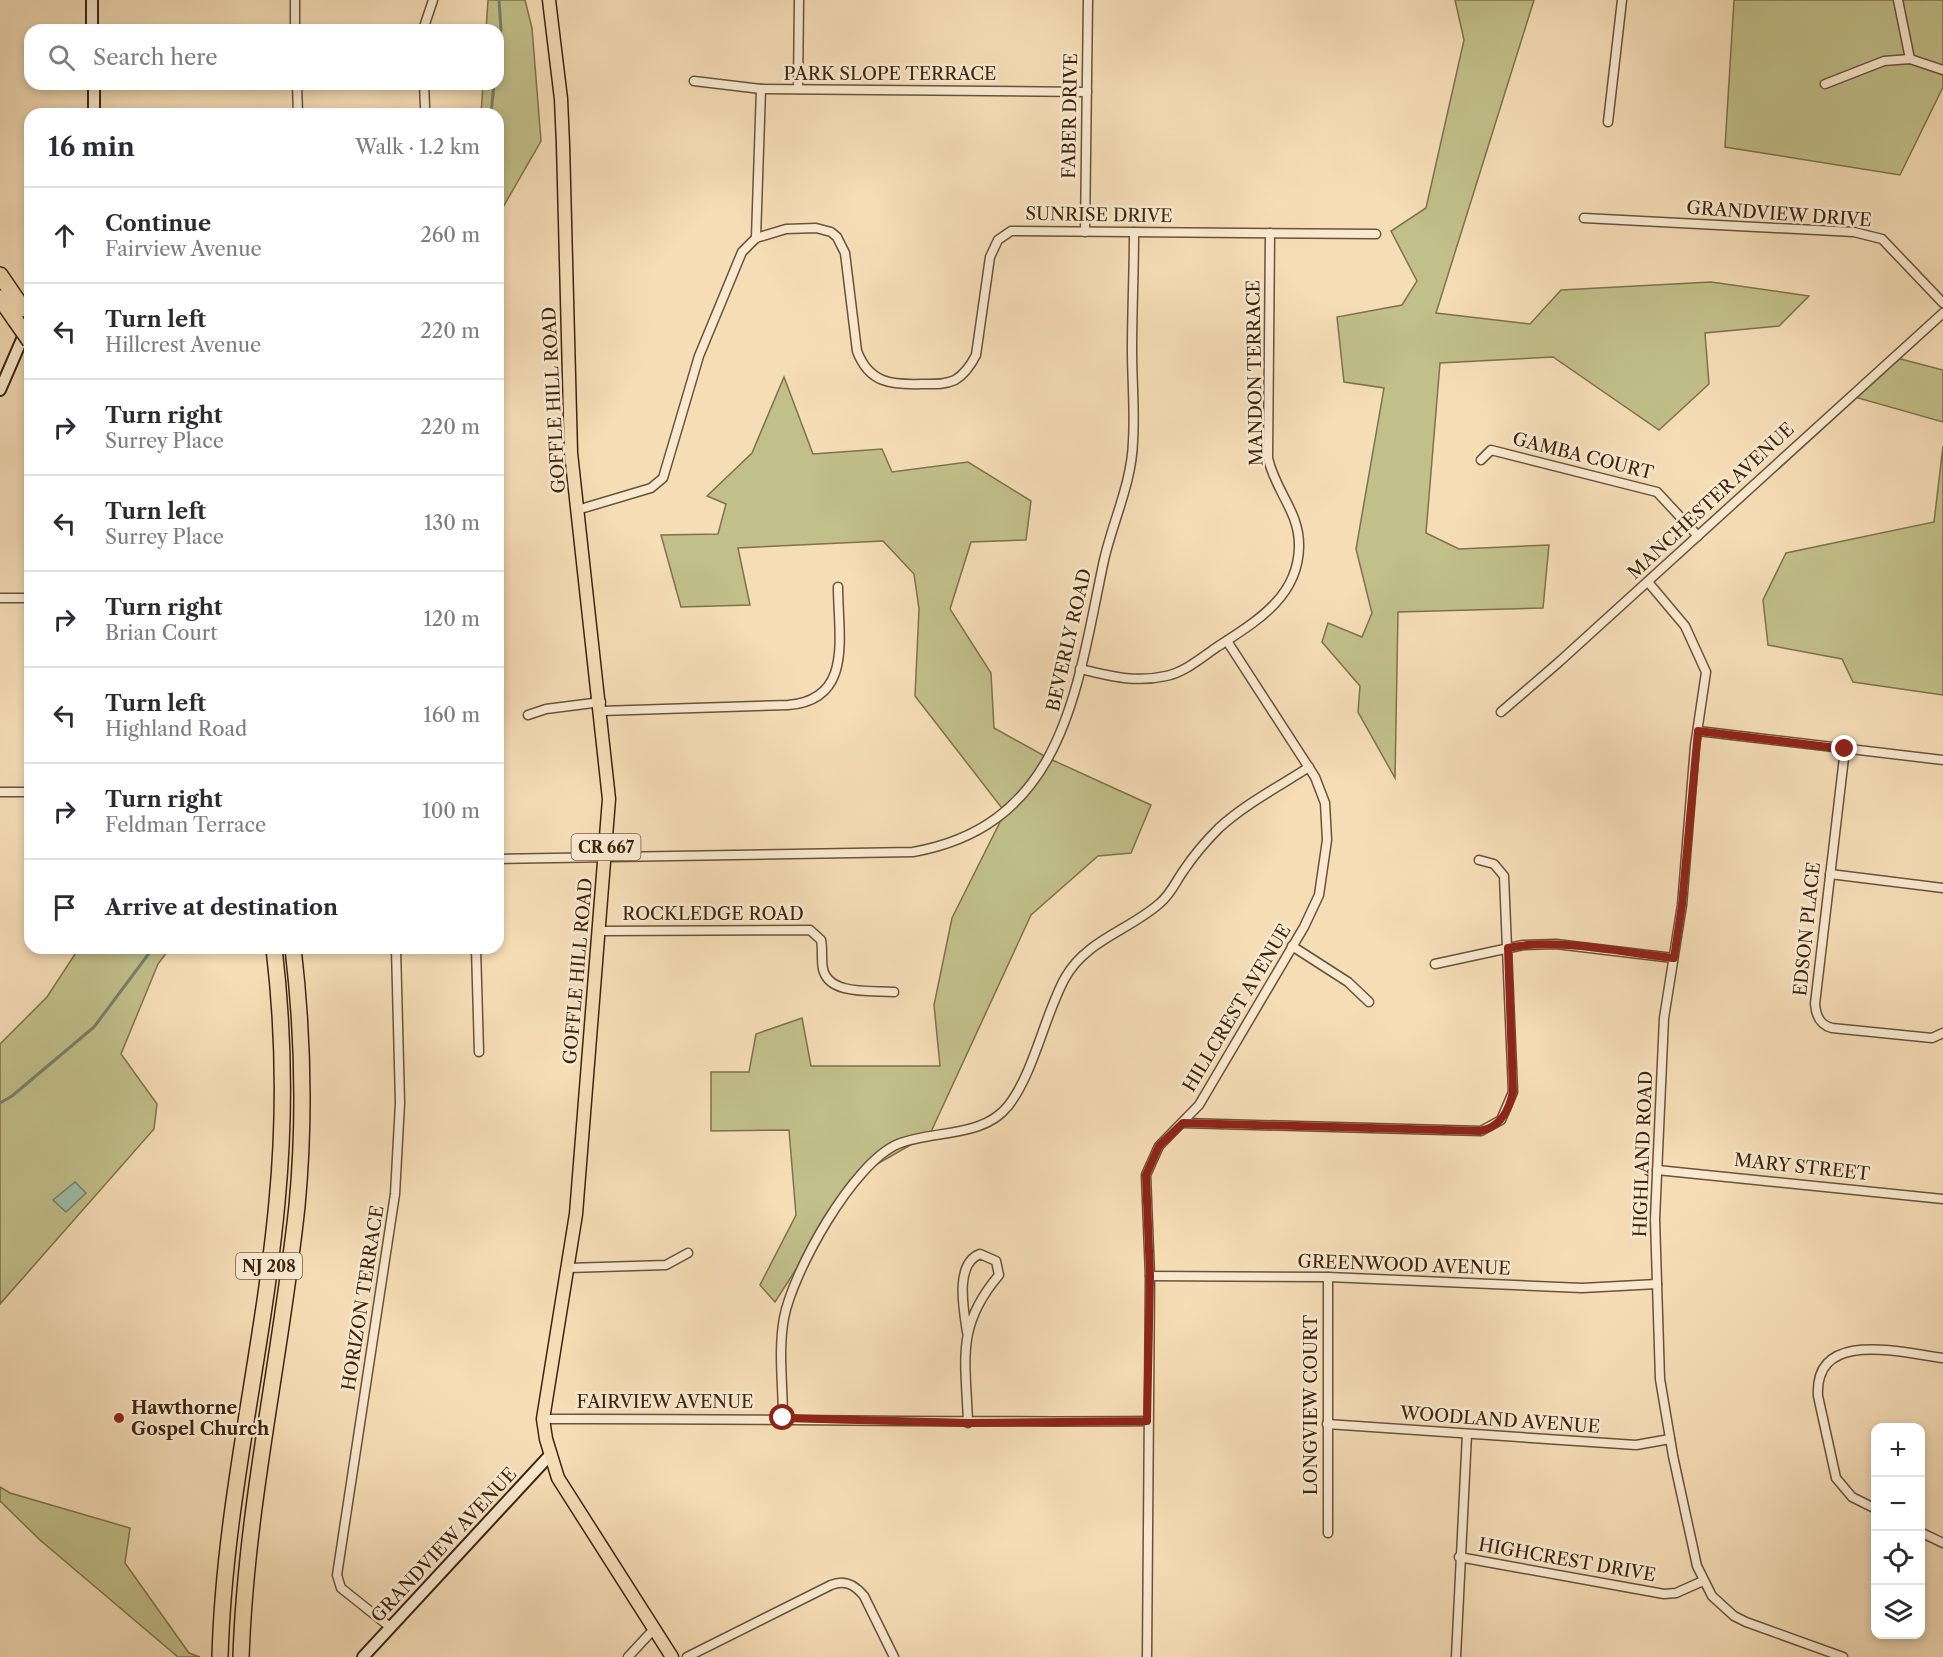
<!DOCTYPE html>
<meta charset="utf-8">
<style>
:root{--surface:#fff;--page:#f7f7f7;--text:#2b2b33;--muted:#7c7c81;--line:#e1e1e2}
body{margin:0;font-family:"Libre Caslon Text",serif;background:var(--page);color:var(--text)}
.controls{position:absolute;right:18px;bottom:18px;display:grid;overflow:hidden;border-radius:12px;box-shadow:0 3px 9px #0003}
.controls button{width:54px;height:54px;display:grid;place-items:center;padding:0;border:0;border-bottom:2px solid var(--line);background:var(--surface);color:var(--text);font:30px sans-serif}
.stop{position:absolute;width:18px;height:18px;margin:-14px;border:4px solid #8f2418;border-radius:50%;background:#fff}
.stop.end{background:#8f2418;border-color:#fff;box-shadow:0 2px 6px #0008}
.list{margin:0;padding:0;list-style:none}
h2{display:flex;justify-content:space-between;align-items:center;height:78px;margin:0;padding:0 24px;font-size:26px}
h2 small{font-size:20px;font-weight:400;color:var(--muted)}
.list li{display:grid;grid-template-columns:39px 1fr auto;gap:18px;align-items:center;box-sizing:border-box;height:96px;padding:0 24px;border-top:2px solid var(--line)}
.list b{display:block;font-size:22px;white-space:nowrap}
.list p{margin:0;font-size:20px;white-space:nowrap;color:var(--muted)}
.list em{font-size:20px;font-style:normal;color:var(--muted)}
.icon{flex:none;width:33px;height:33px;fill:none;stroke:currentColor;stroke-width:2;stroke-linecap:round;stroke-linejoin:round}
.map{position:relative;flex:none;width:1943px;height:1657px;overflow:hidden}
.search{position:absolute;background:var(--surface);box-shadow:0 3px 9px #0003;left:24px;top:24px;width:480px;height:66px;display:flex;align-items:center;gap:15px;box-sizing:border-box;padding:0 21px;border-radius:18px;color:var(--muted);font-size:22px}
.panel{position:absolute;background:var(--surface);box-shadow:0 3px 9px #0003;left:24px;top:108px;width:480px;height:846px;border-radius:18px}
.map>svg:first-child{display:block}
.green{fill:#c1bf8a;stroke:#7f724c;stroke-width:1.5}
.water{fill:#9dbda9;stroke:#77806b;stroke-width:1.5}
.lines{fill:none;stroke-linecap:round;stroke-linejoin:round}
.stream{stroke:#77806b;stroke-width:3}
.street-casing{stroke:#6b5238;stroke-width:11}
.secondary-casing{stroke:#3d240e;stroke-width:14}
.primary-casing{stroke:#3d240e;stroke-width:15}
.highway-casing{stroke:#3d240e;stroke-width:18}
.street{stroke:#f8e9d0;stroke-width:8}
.secondary{stroke:#f8e9d0;stroke-width:10}
.primary{stroke:#f5ddb6;stroke-width:12}
.highway{stroke:#f5ddb6;stroke-width:15}
.highway-bridge-casing{stroke:#3d240e;stroke-width:18;stroke-linecap:butt}
.highway-bridge{stroke:#f5ddb6;stroke-width:15}
.route{stroke:#8f2418;stroke-width:8}
.poi-dot{fill:#8f2418;stroke:#f8e9d0;stroke-width:2}
.labels{text-anchor:middle;dominant-baseline:central;stroke-width:5;stroke-linejoin:round;paint-order:stroke}
.shield{fill:#f8e9d0;stroke:#755f48;stroke-width:1.5}
.shield-label{font-size:16px;font-weight:bold;fill:#3d240e}
.street-label{font-size:18px;fill:#3d240e;stroke:#f8e9d0}
.poi-label{font-size:18px;font-weight:bold;fill:#3d240e;stroke:#f8e9d0;text-anchor:start}
</style>
<div class="map">
<svg width="1943" height="1657" viewBox="0 0 1943 1657">
<rect width="100%" height="100%" fill="#f5ddb6"/>
<filter id="stains"><feTurbulence type="fractalNoise" baseFrequency=".00333" numOctaves="4"/><feColorMatrix values="0 0 0 0 .2 0 0 0 0 .09 0 0 0 0 .02 0 0 0 .5 -.17"/></filter>
<radialGradient id="worn" r=".72"><stop offset=".6" stop-color="#630" stop-opacity="0"/><stop offset="1" stop-color="#630" stop-opacity=".3"/></radialGradient>
<g class="green">
<path d="M488,0H525L532,28L541,141L498,216V114H481L483,84H498V30H486Z"/>
<path d="M1455,0H1534L1436,313L1530,324L1561,290L1711,282L1809,296L1779,326L1705,333L1709,384L1659,430L1553,357L1440,363L1426,533L1459,549L1549,545L1543,608L1398,612L1395,778L1358,712L1360,686L1322,642L1328,623L1362,637L1372,613L1356,549L1384,388L1344,382L1337,317L1402,305L1417,281L1391,231L1426,208L1464,40Z"/>
<path d="M1734,0H1943V87L1900,175L1725,147Z"/>
<path d="M1893,357L1943,370V422L1851,396Z"/>
<path d="M784,377L813,454L882,449L892,472L968,462L1031,501L1026,540L971,542L950,609L991,673L994,728L1048,758L1151,805L1131,853L1098,856L1031,915L930,1134L856,1176L775,1302L760,1285L796,1215L789,1130L711,1131V1072H749L756,1034L802,1018L811,1066H940L934,1005L952,918L1005,812L915,696L919,609L914,574L883,541L738,548L750,605L681,607L661,535L718,534L726,504L707,496L752,453Z"/>
<path d="M1943,446V695L1853,682L1842,659L1768,645L1763,600L1786,553L1934,522Z"/>
<path d="M79,948H170L158,964L121,1054L157,1104L154,1129L0,1304V1044L47,997Z"/>
<path d="M0,1487L10,1493L130,1528L125,1563L189,1653L200,1657H178L40,1540L0,1501Z"/>
</g>
<path class="water" d="M75,1182L86,1193L66,1212L53,1200Z"/>
<g class="lines">
<g class="stream">
<path d="M498,45L501,29L499,0"/>
<path d="M491,114L494,84"/>
<path d="M0,1103L12,1096L94,1027L153,948"/>
</g>
<defs>
<g id="street">
<path d="M295,0V30"/>
<path d="M1898,0L1910,59"/>
<path d="M423,30L433,0"/>
<path d="M694,81L761,89L1087,92"/>
<path d="M297,84L298,114"/>
<path d="M424,84L425,107"/>
<path d="M1825,84L1884,61L1910,59L1943,70"/>
<path d="M798,89L799,0"/>
<path d="M1608,122L1622,0"/>
<path d="M1584,218L1854,232L1882,239L1943,303"/>
<path d="M1085,232L1088,0"/>
<path d="M756,238L761,89"/>
<path d="M1481,460L1491,450L1657,492L1698,536"/>
<path d="M577,510L651,488L663,478L699,356L742,252L756,238L786,229L816,228L831,232L837,237L845,253L857,351C869,383 891,385 922,384C933,384 944,385 955,380C965,374 971,365 976,355L990,257L998,240L1011,231L1376,234"/>
<path d="M1648,582L1685,626L1706,672L1695,746L1682,905L1664,1018L1655,1219L1660,1379L1673,1456L1697,1566L1712,1596L1734,1616L1746,1622L1843,1657"/>
<path d="M0,598H30"/>
<path d="M1080,669C1109,676 1136,683 1166,676C1185,672 1201,658 1217,647C1255,622 1298,598 1299,547C1300,512 1275,491 1268,458L1270,233"/>
<path d="M601,711L788,705C854,700 838,636 838,587"/>
<path d="M1501,712L1559,662L1943,313"/>
<path d="M528,715L546,709L601,702"/>
<path d="M1698,731L1943,760"/>
<path d="M1845,749L1815,1004C1816,1016 1820,1025 1832,1028L1932,1038L1943,1033"/>
<path d="M0,792H30"/>
<path d="M498,859L913,852C1066,825 1077,685 1104,560C1113,521 1132,482 1133,441C1135,411 1132,381 1132,350C1132,311 1134,272 1134,232"/>
<path d="M1830,874L1943,888"/>
<path d="M599,931L810,930L821,940C823,949 821,960 823,969C829,996 873,990 894,992"/>
<path d="M1292,946L1348,982L1369,1002"/>
<path d="M476,948L479,1052"/>
<path d="M1435,964L1523,945L1556,944L1673,958"/>
<path d="M1183,1123L1481,1131L1501,1120L1513,1092L1504,876L1494,864L1479,860"/>
<path d="M1657,1170L1943,1199"/>
<path d="M568,1268L666,1265L688,1253"/>
<path d="M1150,1276L1328,1277L1582,1288L1657,1284"/>
<path d="M1328,1277V1533"/>
<path d="M967,1332C964,1311 954,1264 980,1254L996,1261L999,1275C955,1327 966,1360 968,1423"/>
<path d="M783,1418C783,1386 778,1350 784,1318C793,1271 853,1163 898,1144C932,1130 983,1138 1008,1106C1033,1075 1045,1014 1065,978C1086,940 1130,930 1160,903C1171,894 1176,881 1184,870C1194,855 1207,840 1219,828C1245,804 1280,786 1309,767"/>
<path d="M543,1419C745,1418 946,1423 1147,1421"/>
<path d="M1327,1424L1636,1445L1670,1439"/>
<path d="M1876,1509L1852,1497L1836,1478L1818,1396C1814,1328 1903,1353 1943,1358"/>
<path d="M1920,1532L1943,1543"/>
<path d="M1459,1557L1664,1594L1676,1593L1703,1581"/>
<path d="M390,1627L341,1588L337,1575L395,1194L400,1103L396,948"/>
<path d="M628,1657L654,1629"/>
<path d="M687,1657L831,1585C845,1579 855,1585 864,1596L894,1657"/>
<path d="M1147,1657L1150,1276L1146,1175L1159,1146L1199,1105L1304,927L1319,895L1327,840L1325,803L1315,777L1227,641"/>
<path d="M1456,1657L1467,1434"/>
</g>
<g id="secondary">
<path d="M92,0V30"/>
<path d="M94,84V114"/>
<path d="M0,390L26,330"/>
<path d="M363,1657L550,1455"/>
</g>
<path id="primary" d="M549,0L561,99L563,145L571,453L609,799L576,1214L543,1419L546,1439L558,1478L672,1657"/>
<g id="highway">
<path d="M0,275L30,319"/>
<path d="M0,298L16,321"/>
<path d="M220,1657C224,1504 263,1354 277,1202C285,1118 284,1032 274,948"/>
<path d="M241,1657C246,1506 281,1357 297,1206C305,1121 303,1033 293,948"/>
</g>
</defs>
<use href="#street" class="street-casing"/>
<use href="#secondary" class="secondary-casing"/>
<use href="#primary" class="primary-casing"/>
<use href="#highway" class="highway-casing"/>
<use href="#street" class="street"/>
<use href="#secondary" class="secondary"/>
<use href="#primary" class="primary"/>
<use href="#highway" class="highway"/>
<defs>
<path id="highway-bridge" d="M16,321L30,341"/>
</defs>
<use href="#highway-bridge" class="highway-bridge-casing"/>
<use href="#highway-bridge" class="highway-bridge"/>
</g>
<g class="lines">
<path class="route" d="M783,1418L968,1423L1147,1421L1150,1276L1146,1175L1159,1146L1183,1123L1480,1131C1501,1127 1509,1110 1513,1092L1508,948C1555,937 1625,953 1674,958L1682,905L1698,731L1845,749"/>
</g>
<circle class="poi-dot" cx="119" cy="1418" r="6"/>
<g class="labels">
<g class="shield">
<rect x="571.5" y="834" width="69" height="26" rx="4.5"/>
<rect x="236" y="1253" width="66" height="26" rx="4.5"/>
</g>
<g class="shield-label">
<text x="606" y="847">CR 667</text>
<text x="269" y="1266">NJ 208</text>
</g>
<g class="street-label">
<text x="890" y="74">PARK SLOPE TERRACE</text>
<text transform="translate(1070 116) rotate(-89)">FABER DRIVE</text>
<text transform="translate(1779 214) rotate(4)">GRANDVIEW DRIVE</text>
<text transform="translate(1099 215) rotate(1)">SUNRISE DRIVE</text>
<text transform="translate(1255 373) rotate(-91)">MANDON TERRACE</text>
<text transform="translate(554 400) rotate(-93)">GOFFLE HILL ROAD</text>
<text transform="translate(1583 456) rotate(14)">GAMBA COURT</text>
<text transform="translate(1711 501) rotate(-43)">MANCHESTER AVENUE</text>
<text transform="translate(1069 640) rotate(-77)">BEVERLY ROAD</text>
<text x="713" y="914">ROCKLEDGE ROAD</text>
<text transform="translate(1807 929) rotate(-84)">EDSON PLACE</text>
<text transform="translate(578 971) rotate(-85)">GOFFLE HILL ROAD</text>
<text transform="translate(1237 1008) rotate(-59)">HILLCREST AVENUE</text>
<text transform="translate(1643 1154) rotate(-88)">HIGHLAND ROAD</text>
<text transform="translate(1802 1167) rotate(6)">MARY STREET</text>
<text transform="translate(1404 1265) rotate(2)">GREENWOOD AVENUE</text>
<text transform="translate(363 1298) rotate(-81)">HORIZON TERRACE</text>
<text x="665" y="1402">FAIRVIEW AVENUE</text>
<text transform="translate(1311 1405) rotate(-90)">LONGVIEW COURT</text>
<text transform="translate(1500 1420) rotate(4)">WOODLAND AVENUE</text>
<text transform="translate(444 1545) rotate(-47)">GRANDVIEW AVENUE</text>
<text transform="translate(1567 1560) rotate(10)">HIGHCREST DRIVE</text>
</g>
<g class="poi-label">
<text x="131" y="1408">Hawthorne<tspan x="131" dy="21">Gospel Church</tspan></text>
</g>
</g>
<rect width="100%" height="100%" filter="url(#stains)"/>
<rect width="100%" height="100%" fill="url(#worn)"/>
</svg>
<div class="controls">
<button>+</button>
<button>−</button>
<button><svg class="icon" aria-label="locate" viewBox="0 0 24 24"><circle cx="12" cy="12" r="6"/><path d="M12 2v4M12 18v4M2 12h4M18 12h4"/></svg></button>
<button><svg class="icon" aria-label="layers" viewBox="0 0 24 24"><path d="M12 4l9 5-9 5-9-5zM3 14l9 5 9-5"/></svg></button>
</div>
<div class="stop" style="left:783px;top:1418px"></div>
<div class="stop end" style="left:1845px;top:749px"></div>
<div class="search"><svg class="icon" aria-label="search" viewBox="0 0 24 24"><circle cx="10" cy="10" r="6"/><path d="M15 15l6 6"/></svg>Search here</div>
<section class="panel">
<h2>16 min<small>Walk · 1.2 km</small></h2>
<ul class="list">
<li><svg class="icon" aria-label="ahead" viewBox="0 0 24 24"><path d="M12 20V5M6 11l6-6 6 6"/></svg><div><b>Continue</b><p>Fairview Avenue</p></div><em>260 m</em></li>
<li><svg class="icon" aria-label="left" viewBox="0 0 24 24"><path d="M17 20v-9H6M10 6l-5 5 5 5"/></svg><div><b>Turn left</b><p>Hillcrest Avenue</p></div><em>220 m</em></li>
<li><svg class="icon" aria-label="right" viewBox="0 0 24 24"><path d="M7 20v-9h11M14 6l5 5-5 5"/></svg><div><b>Turn right</b><p>Surrey Place</p></div><em>220 m</em></li>
<li><svg class="icon" aria-label="left" viewBox="0 0 24 24"><path d="M17 20v-9H6M10 6l-5 5 5 5"/></svg><div><b>Turn left</b><p>Surrey Place</p></div><em>130 m</em></li>
<li><svg class="icon" aria-label="right" viewBox="0 0 24 24"><path d="M7 20v-9h11M14 6l5 5-5 5"/></svg><div><b>Turn right</b><p>Brian Court</p></div><em>120 m</em></li>
<li><svg class="icon" aria-label="left" viewBox="0 0 24 24"><path d="M17 20v-9H6M10 6l-5 5 5 5"/></svg><div><b>Turn left</b><p>Highland Road</p></div><em>160 m</em></li>
<li><svg class="icon" aria-label="right" viewBox="0 0 24 24"><path d="M7 20v-9h11M14 6l5 5-5 5"/></svg><div><b>Turn right</b><p>Feldman Terrace</p></div><em>100 m</em></li>
<li><svg class="icon" aria-label="arrive" viewBox="0 0 24 24"><path d="M6 21V4h12l-3 4 3 4H6"/></svg><div><b>Arrive at destination</b></div></li>
</ul>
</section>
</div>
